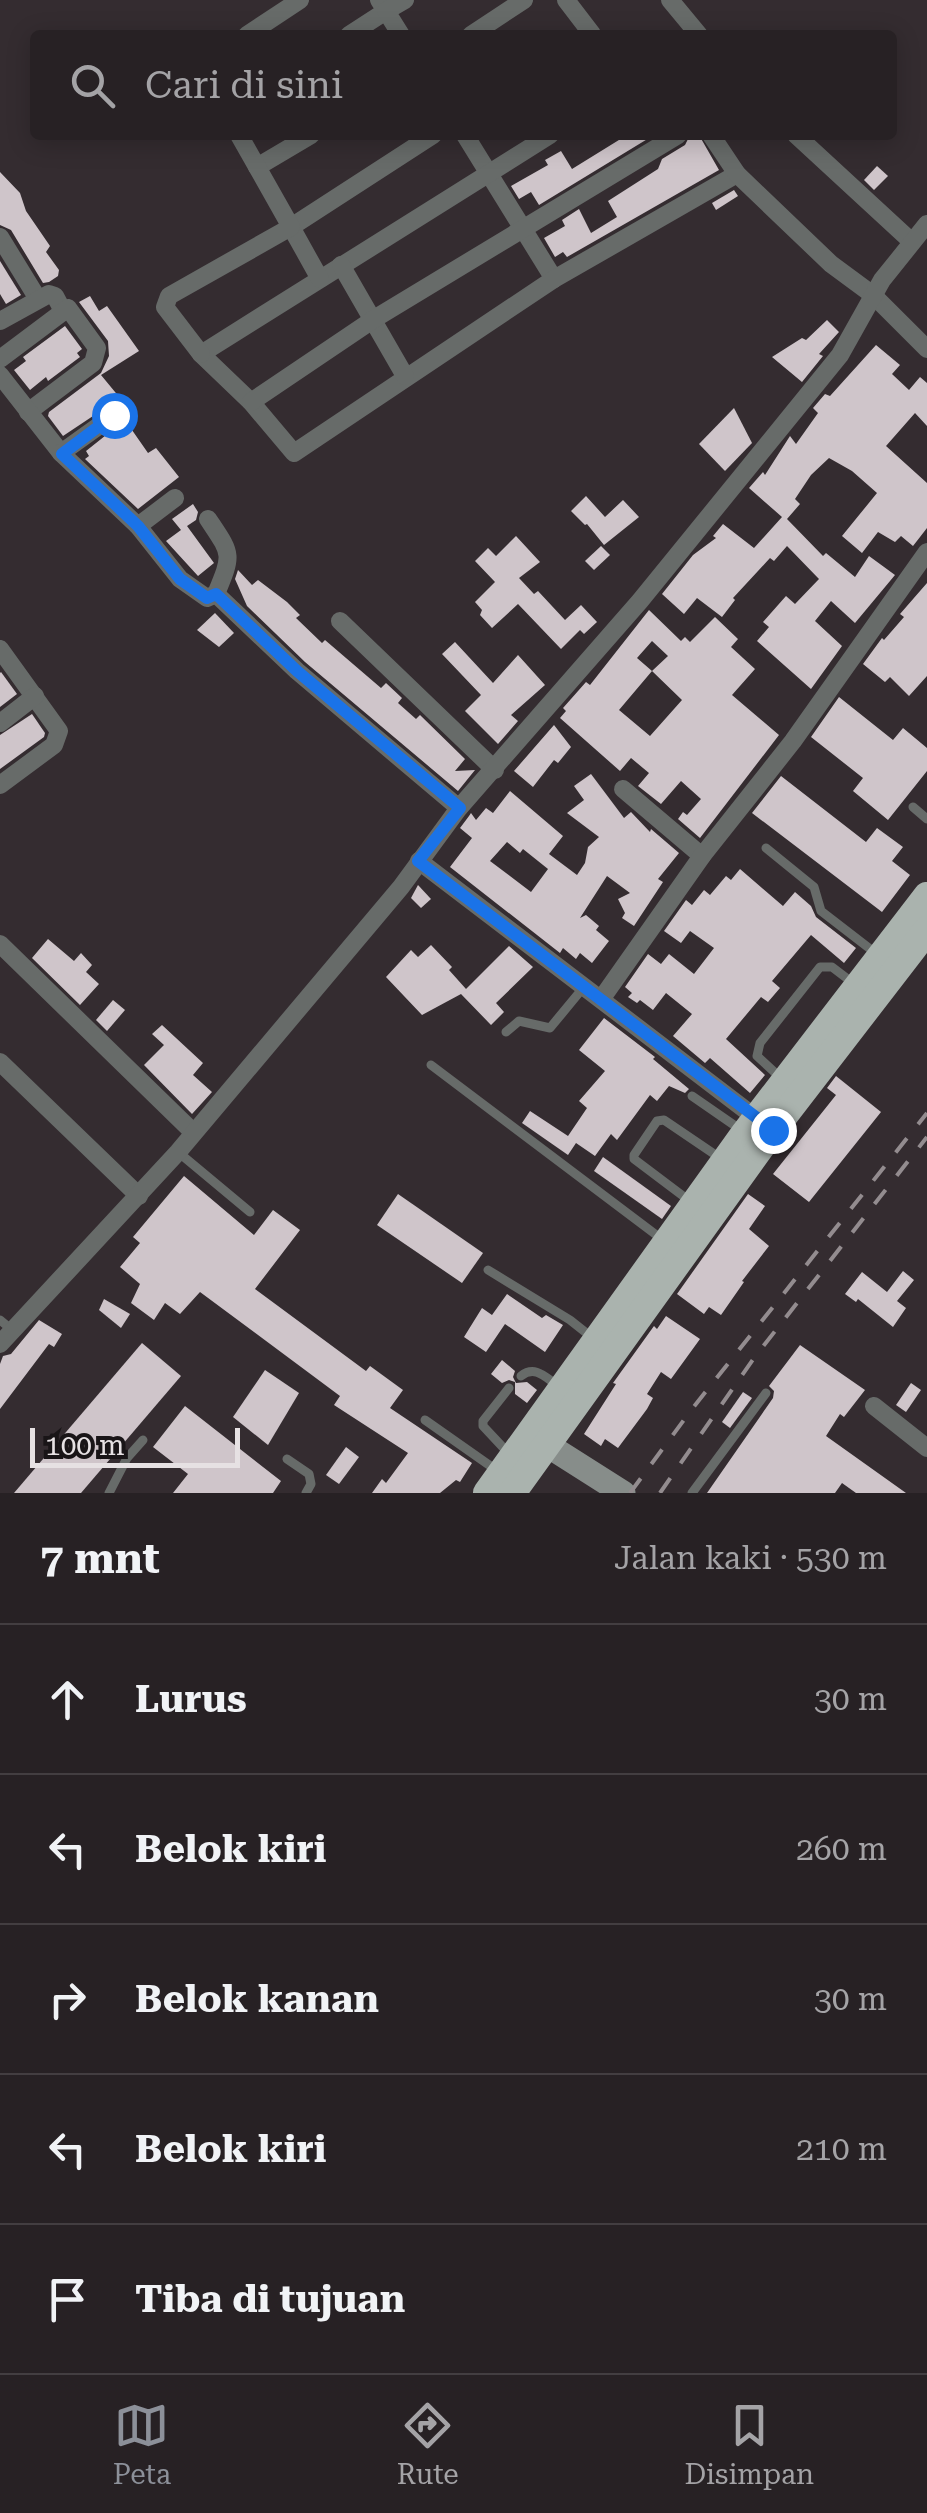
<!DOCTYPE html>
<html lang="id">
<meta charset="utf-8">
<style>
:root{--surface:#272124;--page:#2f292c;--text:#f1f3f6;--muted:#a4a3a6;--line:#433e41;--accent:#8c9099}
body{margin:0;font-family:"Roboto Serif",serif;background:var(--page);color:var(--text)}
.scale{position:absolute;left:30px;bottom:25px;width:210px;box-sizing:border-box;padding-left:10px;border:5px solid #e6e1e3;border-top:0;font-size:28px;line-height:35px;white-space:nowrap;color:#e6e1e3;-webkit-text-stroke:8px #191517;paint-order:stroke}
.stop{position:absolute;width:30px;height:30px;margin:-22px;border:8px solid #1a73e8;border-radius:50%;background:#fff}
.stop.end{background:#1a73e8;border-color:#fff;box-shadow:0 2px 10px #0008}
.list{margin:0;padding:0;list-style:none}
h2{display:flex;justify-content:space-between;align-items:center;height:130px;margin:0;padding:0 40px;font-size:42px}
h2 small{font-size:32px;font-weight:400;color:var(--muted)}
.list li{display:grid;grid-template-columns:65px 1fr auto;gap:30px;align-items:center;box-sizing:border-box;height:150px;padding:0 40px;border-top:2px solid var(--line)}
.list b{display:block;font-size:38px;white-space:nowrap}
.list em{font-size:32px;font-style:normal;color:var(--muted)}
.icon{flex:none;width:55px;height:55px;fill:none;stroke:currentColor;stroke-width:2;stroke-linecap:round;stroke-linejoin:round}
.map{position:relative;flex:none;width:927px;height:1493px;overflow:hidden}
.search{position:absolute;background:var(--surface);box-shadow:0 5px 25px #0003;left:30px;right:30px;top:30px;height:110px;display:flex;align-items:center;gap:25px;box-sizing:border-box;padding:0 35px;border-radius:10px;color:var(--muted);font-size:38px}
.sheet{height:880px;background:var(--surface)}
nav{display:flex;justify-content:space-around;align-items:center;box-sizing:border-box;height:140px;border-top:2px solid var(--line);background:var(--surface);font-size:28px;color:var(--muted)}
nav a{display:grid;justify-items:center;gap:5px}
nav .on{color:var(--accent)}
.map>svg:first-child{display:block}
.building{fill:#cfc5ca;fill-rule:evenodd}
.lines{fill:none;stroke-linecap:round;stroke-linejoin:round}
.service{stroke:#676b69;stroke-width:9}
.minor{stroke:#676b69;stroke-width:18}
.secondary{stroke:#878d8a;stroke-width:25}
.trunk{stroke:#aab3ae;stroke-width:28}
.rail{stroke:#938c8f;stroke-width:4;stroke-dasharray:18 18;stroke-linecap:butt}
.route{stroke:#1a73e8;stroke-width:12}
</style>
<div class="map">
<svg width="927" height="1493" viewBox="0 0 927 1493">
<rect width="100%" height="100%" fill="#342c30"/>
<g class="building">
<path d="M627,135H654L539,205L531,192L519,199L511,186L548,165L545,160L561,151L572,169Z"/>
<path d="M690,135H699L719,170L567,257L563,252L555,257L544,238L565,226L562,220L579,209L591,233L617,217L608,201L658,169L662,159L685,145Z"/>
<path d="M877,166L888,176L874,190L864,180Z"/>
<path d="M0,172L20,193L26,211L50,246L46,252L59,270L58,276L49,282L43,283L11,230L0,225Z"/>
<path d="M734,190L738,196L716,210L712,203Z"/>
<path d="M0,261L21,295L6,304L0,294Z"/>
<path d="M90,296L99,311L107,306L139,351L101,375L120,398L63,436L48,416L49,412L101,373L109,356L108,341L79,302Z"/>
<path d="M827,320L839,332L819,354L823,356L802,382L772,357L802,338L806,340Z"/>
<path d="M65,326L82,349L77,353L80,357L48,381L46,377L30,390L14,370L26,361L23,357Z"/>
<path d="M876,345L900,365L892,374L909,390L920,377L927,383V426L915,413L886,446L927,483V528L913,546L901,536L895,542L878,532L862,553L842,536L877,493L852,471L829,458L811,475L795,499L800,504L787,519L823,556L826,553L855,577L869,556L895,575L855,623L831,601L815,621L842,646L811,689L757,641L769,627L763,622L786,596L795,604L819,579L787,546L774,561L770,558L733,598L735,600L722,617L697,598L684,614L662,594L693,555L716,538L713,536L723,524L754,548L782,517L749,488L763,472L765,475L790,436L796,444L818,413L813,408L825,394L830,396Z"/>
<path d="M734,408L752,443L725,471L699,444Z"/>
<path d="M125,420L148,453L156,448L179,477L138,509L85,459L89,456L86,451Z"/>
<path d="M586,496L605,517L623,500L639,517L604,545L587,524L585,525L571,511Z"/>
<path d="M193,504L198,512L196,520L187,526L214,563L198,576L166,541L181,530L172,519Z"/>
<path d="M516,536L540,562L519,578L534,594L538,591L565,620L581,605L597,622L584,634L580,630L561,649L518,604L492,628L480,615L482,610L475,602L495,582L475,561L488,548L496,556Z"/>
<path d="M601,546L610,555L594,570L585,561Z"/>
<path d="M238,570L252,585L258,580L287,602L300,615L296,618L322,643L325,640L381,688L386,683L402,698L398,703L416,719L420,715L465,759L455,771L475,770L458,791L305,662L247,606L235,579Z"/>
<path d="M927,583V676L909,696L890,677L885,682L863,664L882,638L884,640L904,617L900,614Z"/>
<path d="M649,610L681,641L685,637L690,642L715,617L738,639L731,647L755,669L732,695L779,735L700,838L678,819L683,812L687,815L701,799L681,781L661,804L638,786L649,773L631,758L620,771L560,718L566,711L563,708L586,682L590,685ZM652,641L668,656L652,671L637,658ZM652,671L682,700L650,736L619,710Z"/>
<path d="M215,613L234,633L219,647L197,630Z"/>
<path d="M455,642L493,683L518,655L545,685L511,715L518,721L498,744L465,711L481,695L442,654Z"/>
<path d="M1,672L17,694L0,707V673Z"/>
<path d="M839,697L893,740L903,728L927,748V771L888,820L853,791L863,778L811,737Z"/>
<path d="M32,714L45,733L44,737L0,769V735Z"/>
<path d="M554,725L571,747L558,763L554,760L533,787L514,771Z"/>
<path d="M591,774L624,818L631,812L650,832L651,829L679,853L658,879L663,882L634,926L622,918L625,913L618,899L630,893L607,876L580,918L586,915L599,926L596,930L609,941L592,963L580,953L576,959L563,948L560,953L450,867L472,838L460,828L469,816L471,813L476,820L486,808L493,813L510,791L563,836L549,854L577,875L585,863L588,847L599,837L567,813L584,800L574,786ZM507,842L520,853L523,849L548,869L531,892L490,861Z"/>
<path d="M781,776L866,842L877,828L903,847L892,861L910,875L882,912L752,813Z"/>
<path d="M740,869L783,906L795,892L811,906L816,917L856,948L844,963L811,935L772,981L780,988L768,1002L761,997L726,1039L765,1075L750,1093L710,1058L705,1063L673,1036L692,1014L666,993L653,1010L640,1000L637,1003L628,997L632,993L625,987L648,954L661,964L669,954L694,974L714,948L690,931L681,943L664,931L686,900L692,905L704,890L710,895L726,876L731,880Z"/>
<path d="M418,885L431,899L421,908L411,898Z"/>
<path d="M48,939L74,961L81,953L92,965L86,972L99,984L80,1005L32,958Z"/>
<path d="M431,945L452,967L449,970L466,989L509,946L533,967L496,1003L504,1012L491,1025L461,994L422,1015L386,977L411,950L418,957Z"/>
<path d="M113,1000L125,1010L107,1031L96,1020Z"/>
<path d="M604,1018L655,1057L653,1059L689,1089L685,1093L669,1086L657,1101L650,1095L617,1140L611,1134L595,1156L576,1143L568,1155L522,1123L530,1111L568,1136L587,1108L579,1101L605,1071L579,1050Z"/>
<path d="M162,1025L203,1063L193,1075L212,1092L192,1114L144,1065L164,1045L152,1034Z"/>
<path d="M836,1076L881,1112L809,1202L773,1174L836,1095L827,1088Z"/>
<path d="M603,1157L671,1206L662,1219L594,1171Z"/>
<path d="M184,1176L254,1235L273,1210L300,1230L255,1289L366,1371L370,1366L403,1390L390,1408L472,1463L460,1482L456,1480L440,1493H372L382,1479L386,1483L408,1453L334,1405L340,1396L200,1292L180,1314L165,1303L154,1320L131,1303L140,1284L120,1267L140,1243L133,1237Z"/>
<path d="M398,1194L483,1253L462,1283L377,1225Z"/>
<path d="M748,1194L765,1206L749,1229L769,1246L742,1281L744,1282L721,1315L709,1307L704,1314L677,1294Z"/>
<path d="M903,1271L914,1280L897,1301L906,1308L893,1327L858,1299L856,1302L845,1294L862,1272L887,1292Z"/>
<path d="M507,1294L542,1318L546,1315L563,1325L545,1352L505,1324L486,1352L464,1337L482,1308L492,1315Z"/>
<path d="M104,1299L130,1314L121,1328L99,1310Z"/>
<path d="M666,1316L700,1339L671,1379L661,1372L647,1394L653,1398L647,1409L618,1448L605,1439L601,1446L584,1434L616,1384L613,1383L654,1326L657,1329Z"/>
<path d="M39,1320L62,1334L54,1347L49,1344L0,1409V1364L3,1356L11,1354Z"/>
<path d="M142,1343L181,1376L81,1493H14Z"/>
<path d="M800,1345L865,1390L844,1417L840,1414L826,1436L906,1493H856L842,1483L835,1493H707L773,1398L774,1391L769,1386Z"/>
<path d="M502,1360L515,1371L513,1377L516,1383L527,1382L537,1390L527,1403L515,1394V1382L509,1380L502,1383L491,1374Z"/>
<path d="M265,1370L299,1393L268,1445L233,1417Z"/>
<path d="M911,1383L921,1390L906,1412L896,1405Z"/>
<path d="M743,1392L752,1398L730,1428L722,1422Z"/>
<path d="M185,1406L281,1481L273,1493H173L188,1474L153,1447Z"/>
<path d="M346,1447L359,1457L339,1484L326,1475Z"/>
</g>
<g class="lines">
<g class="service">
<path d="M913,807L927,819"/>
<path d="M766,848L814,887L821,911L878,955"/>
<path d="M506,1032L519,1021L550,1028L583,988"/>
<path d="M431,1065L663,1240"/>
<path d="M783,1080L757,1056L760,1043L820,967H832L853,983"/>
<path d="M692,1096L744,1132"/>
<path d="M178,1152L250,1212"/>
<path d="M691,1202L634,1159V1155L657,1121L664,1120L723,1160"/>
<path d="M488,1270L570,1320L594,1339"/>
<path d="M0,1320L12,1330"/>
<path d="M521,1376C535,1365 545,1377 557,1385"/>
<path d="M509,1388L483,1421V1426L511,1456"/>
<path d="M425,1420L499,1472"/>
<path d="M287,1459L309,1474L311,1484L306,1493"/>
<path d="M109,1493L127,1458L143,1440"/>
<path d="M692,1493L766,1393"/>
</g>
<g class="minor">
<path d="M566,0L592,34"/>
<path d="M670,0L699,35"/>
<path d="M247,35L300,0"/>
<path d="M349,35L386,11L379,0"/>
<path d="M401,35L386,11L405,0"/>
<path d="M471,35L524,0"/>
<path d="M465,135L554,279"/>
<path d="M550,135L201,354L251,402L294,453L554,279L737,174"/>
<path d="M711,135L737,174L831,264L873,295L927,349"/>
<path d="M796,135L912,242"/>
<path d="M257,167L311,135"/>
<path d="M0,237L38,299"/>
<path d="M341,265L405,376"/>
<path d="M320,279L291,227L433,135"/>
<path d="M0,321L49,294L55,296L63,311"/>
<path d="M201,354L165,307L169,296L291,227L239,135"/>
<path d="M0,359L68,308L97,348L93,363L28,412"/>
<path d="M0,375L61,453L138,526L180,579L207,598L216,594L297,671L459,808"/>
<path d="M251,402L374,319L678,135"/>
<path d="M61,453L114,415"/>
<path d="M208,519C232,555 233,553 216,594"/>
<path d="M138,526L175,498"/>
<path d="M340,621L495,770"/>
<path d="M0,649L59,731L54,745L0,785"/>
<path d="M0,723L35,696"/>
<path d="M623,789L702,856"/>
<path d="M419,861L764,1124"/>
<path d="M0,944L193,1132"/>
<path d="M602,998L702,856L793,741L927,552"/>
<path d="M0,1062L139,1196"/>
<path d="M0,1344L178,1152L401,887L459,808L640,601L840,355L882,280L927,224"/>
<path d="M874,1406L927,1448"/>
</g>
<path class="secondary" d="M530,1434L623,1493"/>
<g class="trunk">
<path d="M487,1493L745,1133L927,896"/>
<path d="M512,1493L773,1130L927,930"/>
</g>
<g class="rail">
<path d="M630,1493L692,1409L927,1113"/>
<path d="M660,1493L754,1358L927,1137"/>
</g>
</g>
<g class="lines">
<path class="route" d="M114,415L62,454L138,526L180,579L207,598L216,594L297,671L460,808L418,861L773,1130"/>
</g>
</svg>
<div class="scale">100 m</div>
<div class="stop" style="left:114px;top:415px"></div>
<div class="stop end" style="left:773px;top:1130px"></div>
<div class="search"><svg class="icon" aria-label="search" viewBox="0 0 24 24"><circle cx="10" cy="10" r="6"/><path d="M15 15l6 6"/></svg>Cari di sini</div>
</div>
<section class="sheet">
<h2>7 mnt<small>Jalan kaki · 530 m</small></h2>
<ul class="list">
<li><svg class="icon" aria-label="ahead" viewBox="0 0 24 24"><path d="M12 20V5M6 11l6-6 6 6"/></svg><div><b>Lurus</b></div><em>30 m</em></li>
<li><svg class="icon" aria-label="left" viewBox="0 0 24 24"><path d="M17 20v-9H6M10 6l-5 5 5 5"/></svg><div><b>Belok kiri</b></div><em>260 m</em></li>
<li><svg class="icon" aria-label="right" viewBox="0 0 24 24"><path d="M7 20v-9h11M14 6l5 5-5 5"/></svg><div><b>Belok kanan</b></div><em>30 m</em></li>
<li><svg class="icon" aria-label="left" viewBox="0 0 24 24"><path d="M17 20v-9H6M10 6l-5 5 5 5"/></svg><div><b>Belok kiri</b></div><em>210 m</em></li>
<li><svg class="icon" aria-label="arrive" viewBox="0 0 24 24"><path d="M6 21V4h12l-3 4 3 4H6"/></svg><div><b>Tiba di tujuan</b></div></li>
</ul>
</section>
<nav>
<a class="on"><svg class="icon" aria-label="map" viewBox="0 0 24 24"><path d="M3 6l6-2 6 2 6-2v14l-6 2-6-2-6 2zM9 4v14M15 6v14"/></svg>Peta</a>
<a><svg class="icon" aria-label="directions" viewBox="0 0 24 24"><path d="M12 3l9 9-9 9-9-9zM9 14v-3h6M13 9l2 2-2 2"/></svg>Rute</a>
<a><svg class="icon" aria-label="saved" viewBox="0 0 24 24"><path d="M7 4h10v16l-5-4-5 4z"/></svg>Disimpan</a>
</nav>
